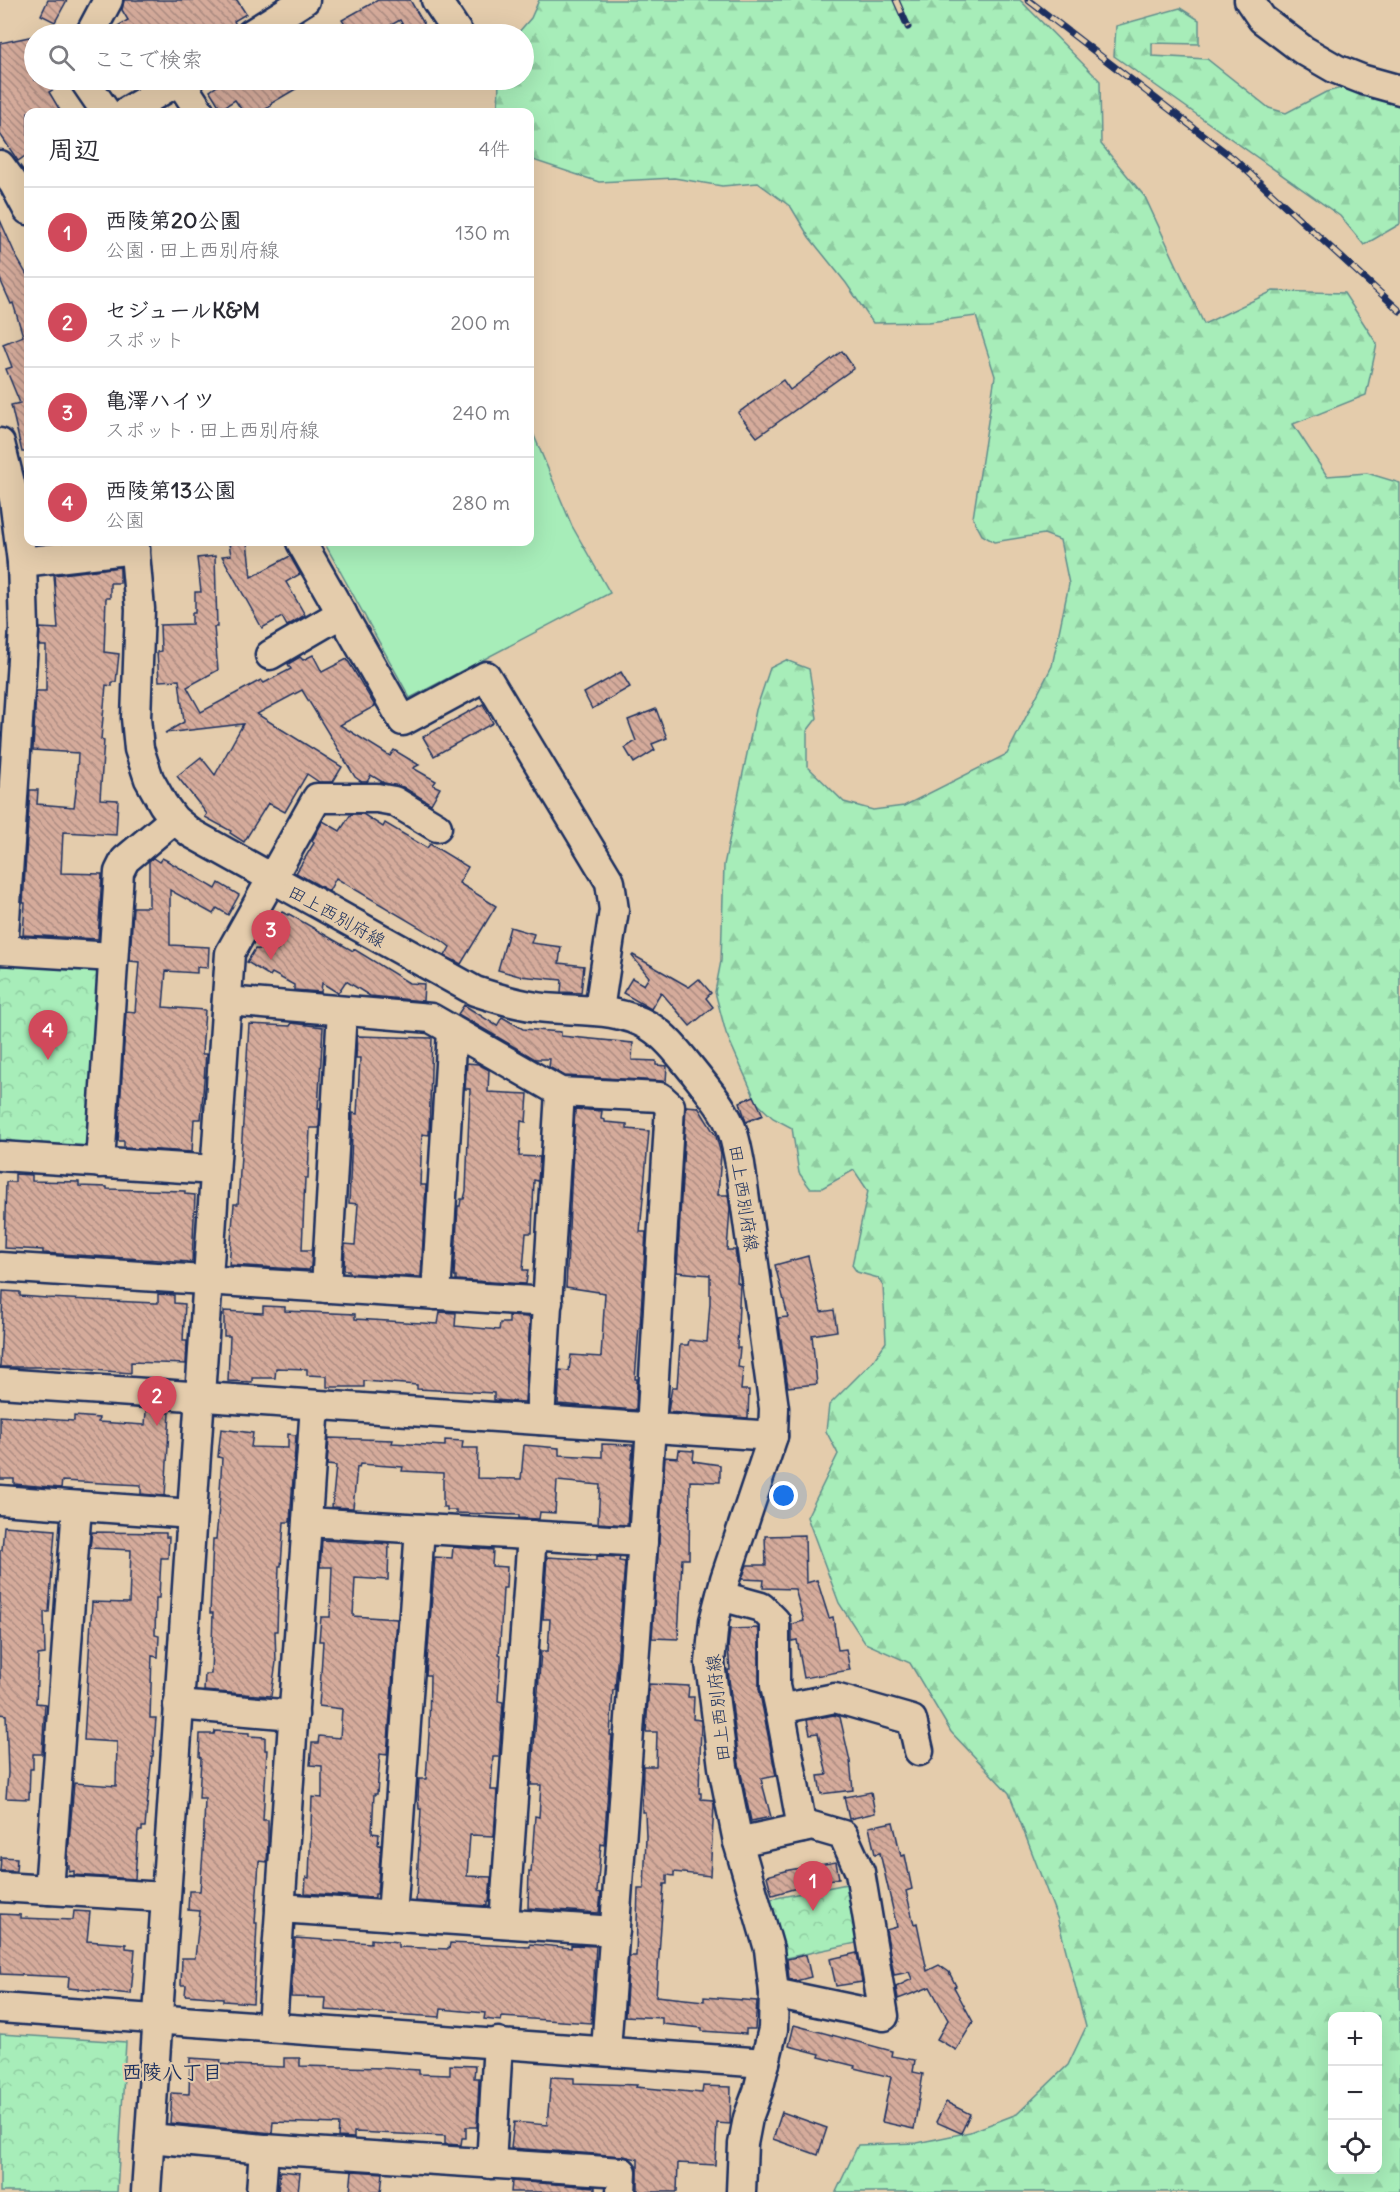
<!DOCTYPE html>
<html lang="ja">
<meta charset="utf-8">
<style>
:root{--surface:#fff;--page:#f2f2f3;--text:#2b2b33;--muted:#7c7c81;--line:#e1e1e2;--accent:#d1495b}
body{margin:0;font-family:Delius,"Klee One",sans-serif;background:var(--page);color:var(--text)}
.controls{position:absolute;right:18px;bottom:18px;display:grid;overflow:hidden;border-radius:12px;box-shadow:0 6px 24px #0002}
.controls button{width:54px;height:54px;display:grid;place-items:center;padding:0;border:0;border-bottom:2px solid var(--line);background:var(--surface);color:var(--text);font:30px sans-serif}
.you{position:absolute;left:784px;top:1496px;width:21px;height:21px;margin:-15px;border:4px solid #fff;border-radius:50%;background:#1a73e8;box-shadow:0 0 0 9px #1a73e833}
.badge{display:grid;place-items:center;width:39px;height:39px;border-radius:50%;background:var(--accent);color:#fff;font-size:20px;font-weight:700}
.pin{position:absolute;translate:-50% -50px;filter:drop-shadow(0 2px 3px #0008)}
.pin::after{content:'';position:absolute;top:32px;width:21px;height:18px;background:inherit;clip-path:polygon(0 0,100% 0,50% 100%)}
.list{margin:0;padding:0;list-style:none}
h2{display:flex;justify-content:space-between;align-items:center;height:78px;margin:0;padding:0 24px;font-size:26px}
h2 small{font-size:20px;font-weight:400;color:var(--muted)}
.list li{display:grid;grid-template-columns:39px 1fr auto;gap:18px;align-items:center;box-sizing:border-box;height:90px;padding:0 24px;border-top:2px solid var(--line)}
.list b{display:block;font-size:22px;white-space:nowrap}
.list p{margin:0;font-size:20px;white-space:nowrap;color:var(--muted)}
.list em{font-size:20px;font-style:normal;color:var(--muted)}
.icon{flex:none;width:33px;height:33px;fill:none;stroke:currentColor;stroke-width:2;stroke-linecap:round;stroke-linejoin:round}
.map{position:relative;flex:none;width:1400px;height:2192px;overflow:hidden}
.search{position:absolute;background:var(--surface);box-shadow:0 6px 24px #0002;left:24px;top:24px;width:510px;height:66px;display:flex;align-items:center;gap:15px;box-sizing:border-box;padding:0 21px;border-radius:33px;color:var(--muted);font-size:22px}
.panel{position:absolute;background:var(--surface);box-shadow:0 6px 24px #0002;left:24px;top:108px;width:510px;height:438px;border-radius:12px}
.map>svg:first-child{display:block}
.forest{fill:url(#forest-firs);stroke:#618e8c;stroke-width:1.5;fill-rule:evenodd}
.park{fill:url(#park-crowns);stroke:#618e8c;stroke-width:1.5}
.garden{fill:#a7edb9;stroke:#618e8c;stroke-width:1.5}
.building{fill:url(#building-back-hatch);stroke:#1b2f5e;stroke-width:1.5}
.lines{fill:none;stroke-linecap:round;stroke-linejoin:round}
.minor-casing{stroke:#1b2f5e;stroke-width:33}
.minor{stroke:#e4ccac;stroke-width:28}
.rail-casing{stroke:#1b2f5e;stroke-width:7}
.rail{stroke:#e4ccac;stroke-width:4.5;stroke-dasharray:14;stroke-linecap:butt}
.labels{text-anchor:middle;dominant-baseline:central;stroke-width:4.5;stroke-linejoin:round;paint-order:stroke}
.street-label{font-size:18px;fill:#1b2f5e;stroke:#e4ccac}
.neighbourhood-label{font-size:20px;font-weight:bold;fill:#1b2f5e;stroke:#e4ccac}
</style>
<div class="map">
<svg width="1400" height="2192" viewBox="0 0 1400 2192">
<defs>
<pattern id="forest-firs" width="22" height="20" patternUnits="userSpaceOnUse" patternTransform="scale(1.5)"><rect width="22" height="20" fill="#a7edb9"/><path d="M5 1l3.5 6h-7zM16 11l3.5 6h-7z" fill="#8fcca1"/></pattern>
<pattern id="park-crowns" width="20" height="18" patternUnits="userSpaceOnUse" patternTransform="scale(1.5)"><rect width="20" height="18" fill="#a7edb9"/><path d="M2 6a3 3 0 1 1 6 0M12 15a3 3 0 1 1 6 0" fill="none" stroke="#8fcca1"/></pattern>
<pattern id="building-back-hatch" width="6" height="6" patternUnits="userSpaceOnUse" patternTransform="scale(1.5)"><rect width="6" height="6" fill="#d5ab9b"/><path d="M-1 5l2 2M0 0l6 6M5-1l2 2" fill="none" stroke="#ac8c82"/></pattern>
</defs>
<rect width="100%" height="100%" fill="#e4ccac"/>
<filter id="ink" filterUnits="userSpaceOnUse"><feTurbulence type="fractalNoise" baseFrequency=".0167" numOctaves="2"/><feDisplacementMap in="SourceGraphic" scale="12" xChannelSelector="R" yChannelSelector="G"/><feConvolveMatrix kernelMatrix="1 2 1 2 8 2 1 2 1" color-interpolation-filters="sRGB"/></filter>
<g filter="url(#ink)">
<g class="forest">
<path d="M539,0H1020L1100,81L1101,144L1145,197L1204,324L1273,291L1344,293L1377,344L1366,395L1293,424L1327,476L1367,473L1400,483V2192H836L858,2145L917,2143L970,2132L1017,2114L1068,2065L1086,2027L1058,1920L1009,1793L951,1732L910,1663L865,1643L839,1603L807,1517L838,1454L826,1431L829,1405L873,1361L886,1342L883,1286L878,1278L857,1272L852,1265L868,1191L854,1170L822,1188H810L799,1173L792,1128L773,1118L757,1103L726,1033L715,992L721,961L724,865L756,710L770,668L786,660L809,669L817,718L807,731V766L844,802L873,810L904,806L1007,754L1052,666L1069,584L1060,540L1044,534L994,542L982,535L973,518L995,376L976,316L929,322L873,323L846,283L809,237L791,207L758,183L722,186L674,178L599,182L530,159V112H498L499,80H524V34H517L531,18ZM1332,2016H1378V2170H1332Z"/>
<path d="M1180,8L1199,20V44L1152,43V56L1207,59L1269,108L1286,113L1326,92L1349,86L1400,105V224L1364,245L1340,216L1114,56L1116,26Z"/>
</g>
<g class="park">
<path d="M0,961L92,967L102,978L91,1142L80,1150L0,1146Z"/>
<path d="M852,1883L861,1942L781,1959L766,1900Z"/>
<path d="M0,2034L126,2042L117,2192H0Z"/>
</g>
<path class="garden" d="M530,426L572,526L610,593L410,698L324,542H530Z"/>
<g class="building">
<path d="M48,0H67L55,22L41,15Z"/>
<path d="M124,0H237L246,14L234,21L236,25L221,34H108L111,30L128,20L122,10Z"/>
<path d="M378,0H410L430,34H408L400,20L375,34H351L342,20Z"/>
<path d="M34,36V80H68L49,92L61,112H28V154L18,161L0,134V43Z"/>
<path d="M226,80H311L270,104L271,106L261,112H243L235,100L221,109L210,91Z"/>
<path d="M0,220L16,256L28,277V452H22L11,405L20,403L6,369L12,367L3,344L23,336L13,303L11,304L0,279Z"/>
<path d="M842,351L854,368L757,437L738,413L783,380L790,390Z"/>
<path d="M247,542L251,577L290,556L300,574L286,582L305,615L287,626L282,617L262,628L222,556L231,555L229,544Z"/>
<path d="M215,556L217,627H214L218,670L187,687L201,712L261,680L264,683L291,669L288,664L300,657L303,660L313,655L322,672L347,659L375,706L340,725L390,756L394,750L419,765L413,768L436,781L433,785L440,788L431,804L403,787L384,783L371,775L367,782H362L355,777L302,690L257,714L342,767L333,782H319L307,774L285,812L268,803L244,842L230,833L231,831L205,817L207,814L177,776L201,757L215,775L243,724L165,733L184,722L179,680L159,681L157,652L161,651L160,625L192,624V613H195V592H201L197,558Z"/>
<path d="M120,567V583H110V598H106L104,652L119,654L116,682H112V686L106,685L101,739L104,740L100,799L118,800L116,835L63,832L61,873L102,874L98,939L23,935L25,903H23L30,790H38L37,804L74,807L76,791L78,753L33,750L36,691H46V646H39L40,628L58,629L54,575Z"/>
<path d="M621,672L630,687L592,709L584,693Z"/>
<path d="M483,704L493,723L434,756L423,737Z"/>
<path d="M656,709L667,738L652,744L655,750L634,763L625,748L636,741L628,720Z"/>
<path d="M351,814H363L383,827L385,823L427,848L430,844L468,867L459,883L496,906L461,964L445,956L450,947L441,940L336,878L329,891L296,873L314,843L312,841L323,821L340,831Z"/>
<path d="M153,858L159,862L162,858L166,860L216,889L219,883L239,895L228,915L217,908L213,914L170,890V945L209,947L208,968L197,967V973L166,971L163,1007L205,1010L202,1054H206L201,1119H194L192,1152L124,1148V1141H118L126,1011L135,1012L139,962L130,961L133,907H149V861Z"/>
<path d="M282,912L288,915L289,914L353,951L354,949L409,983L424,984L423,1001L370,996L346,981L338,993L322,983L321,992L294,990V985L272,973L270,976L247,962L255,949L279,950L265,943Z"/>
<path d="M510,927L534,934L531,943L561,947L559,963L584,966L581,993L561,992L562,980L519,976L498,970Z"/>
<path d="M633,955L689,987L699,979L711,993L706,998L713,1007L690,1026L661,992L651,1009L623,993L632,978L644,985L649,977L632,956Z"/>
<path d="M464,1005L497,1026L502,1017L523,1029L561,1032V1036L633,1043L632,1060L656,1061V1065L667,1066L666,1082L661,1081L565,1076L549,1067L550,1059H535L458,1014Z"/>
<path d="M292,1023L323,1027L318,1109H320L319,1128H310L308,1178H305L304,1201L302,1250H312L311,1266L309,1270L229,1265L234,1204H238L249,1024L290,1026Z"/>
<path d="M357,1036L432,1038L429,1135L422,1134L420,1185H426L421,1277L349,1273V1270H344L345,1244L355,1245L358,1204L349,1203L353,1113L357,1114L360,1058H356Z"/>
<path d="M467,1063L478,1064L489,1070L488,1092L528,1094L526,1122L521,1121L519,1156L540,1157L538,1181L534,1180L532,1233H526L523,1270H528L526,1284L456,1280V1276H454L458,1206H460L461,1199H464L466,1191L470,1089H465Z"/>
<path d="M754,1096L763,1115L746,1122L740,1102Z"/>
<path d="M686,1106L698,1107L716,1136L721,1154L718,1195H728L730,1209L727,1250H735L738,1268L737,1282L740,1284L737,1348H740L738,1367L743,1368L741,1390H749L748,1418L668,1412L672,1387H677L680,1345H688L689,1340L707,1342L710,1303V1275L677,1272Z"/>
<path d="M575,1109L602,1111L601,1119L605,1120V1122L627,1124V1129L649,1131L640,1232H646L640,1328H639L635,1379H637L636,1410L558,1404L560,1370L569,1371L571,1355L601,1357L605,1293L566,1287Z"/>
<path d="M15,1174L32,1175V1181L79,1182V1186L107,1187V1189L185,1191V1194L195,1195L192,1262L43,1253V1250L4,1248L6,1182H15Z"/>
<path d="M808,1256L821,1312L834,1310L837,1331L812,1335L817,1384L788,1387L778,1318L788,1317L775,1265Z"/>
<path d="M3,1291L20,1292V1296L47,1298L155,1303H158V1294L174,1295V1303L185,1304L183,1341H187L186,1364L131,1362V1373L55,1367H0Z"/>
<path d="M263,1306L285,1307V1311L355,1314V1319L438,1324L440,1312L456,1313L455,1326L499,1330L500,1323H509V1316L528,1317L530,1319L525,1402L494,1400V1393L417,1389V1385L364,1381V1387H327V1376L307,1375V1369L276,1368L275,1378H252V1382L228,1381L230,1336H224V1311L263,1313Z"/>
<path d="M146,1411L170,1413L165,1496L141,1494V1485L62,1481L61,1488L14,1484V1479H0V1416L74,1421V1416L99,1418L98,1422L145,1425Z"/>
<path d="M221,1429L253,1433L251,1447L288,1448V1434L296,1435L290,1522H284L281,1566H279L277,1631H275L276,1662L271,1696L204,1691L205,1674H211L213,1613H210L213,1539H216L219,1507L222,1458L218,1457Z"/>
<path d="M329,1438L393,1440L392,1443L445,1446V1440L463,1441L462,1448H478L477,1478L521,1479L524,1445L559,1448V1455L602,1457V1444L633,1445L627,1525L598,1523L600,1485L557,1481L555,1513L540,1512L539,1519L519,1518V1515L456,1513V1510H447V1507H443V1473L402,1471L403,1467L360,1464L359,1468L357,1467L353,1508L332,1507L336,1466L327,1465Z"/>
<path d="M679,1450L694,1451L693,1461L720,1465V1482L690,1481L689,1559H682L678,1639L652,1638L665,1457L678,1458Z"/>
<path d="M4,1526L55,1530L49,1612H44L45,1654L38,1655L36,1703L45,1704L42,1754H33V1769H30L29,1799L6,1798L8,1773L6,1715L0,1714V1550H2Z"/>
<path d="M92,1532L166,1533V1537H169L168,1558H161L159,1598H156L155,1635L159,1636L158,1657L152,1656L150,1718H156L153,1756H152L145,1827H142V1831H138L135,1879L74,1875V1871L69,1872V1866H67L74,1783L116,1786L117,1742L84,1740L92,1602L129,1603L131,1550L90,1548Z"/>
<path d="M805,1535L806,1583L817,1580L829,1618L833,1617L838,1650L846,1649L850,1670L804,1678L797,1640L792,1641V1624L804,1621L795,1589L763,1588L764,1580L742,1579L747,1565H766L765,1536Z"/>
<path d="M322,1540L389,1544L388,1580L355,1578L353,1616L397,1619L387,1755L380,1754L377,1794H374L372,1833L379,1834L378,1845H381L377,1894H375V1898L305,1893L306,1877L309,1878L312,1797L322,1798V1766L310,1765L312,1743H318L319,1736L340,1738L342,1709L319,1706L323,1641H319L321,1617H330L332,1567H320Z"/>
<path d="M453,1547L493,1550L492,1566L507,1567L506,1588H503L500,1644L499,1654L501,1655L498,1701L503,1702L499,1757H493L491,1790H497L494,1836L470,1835L467,1876L491,1877L489,1902H487V1906L416,1901L421,1809H419L418,1796L419,1779H426L429,1734L430,1675H426L435,1557L452,1558Z"/>
<path d="M597,1556L620,1557L619,1561L625,1562L615,1690H613L610,1735H612L604,1845L601,1844L597,1892L601,1893L599,1913L528,1908L529,1871L531,1872L535,1816L539,1817L541,1785H531L541,1651H548L550,1619H543L547,1557L597,1560Z"/>
<path d="M759,1628V1689L776,1776L761,1779L771,1817L751,1821L739,1764L728,1670H730L728,1648L730,1629Z"/>
<path d="M649,1684L689,1686L688,1697H694L693,1719L700,1720L701,1722L699,1793H701V1799L713,1800L714,1805L710,1876L674,1872V1876L667,1875V1884H664L656,1996L704,2001V1997L757,2001L755,2029H746V2034L702,2031V2028L662,2024V2018L625,2016L629,1956H636L638,1889H644L646,1837L645,1812H642L643,1766H656L657,1732H646Z"/>
<path d="M834,1715L840,1717L850,1761L853,1790L821,1794L818,1776L827,1775L818,1733L810,1734L807,1720Z"/>
<path d="M215,1731L249,1733V1736L265,1737V1750H267L263,1820H268V1842L267,1862L259,1861L255,1923H257L253,2003L223,2001V1998L185,1995L186,1985H181L182,1958H195L200,1911L188,1910L189,1891H200L203,1852L205,1798H199L201,1758L199,1757L200,1734H214Z"/>
<path d="M871,1792L875,1813L849,1819L844,1797Z"/>
<path d="M893,1822L901,1856L905,1855L912,1889L906,1891L914,1924L917,1923L927,1971L939,1965L949,1972L956,1986L954,1987L973,2022L956,2050L937,2039L948,2020L930,1987L898,1999L896,1987L912,1979L909,1972L894,1975L886,1930L897,1927L880,1853L875,1854L869,1827Z"/>
<path d="M1,1857L17,1858L16,1871H0Z"/>
<path d="M836,1862L839,1878L797,1886V1888L772,1895L767,1876L789,1870Z"/>
<path d="M74,1911L90,1912L87,1941L126,1944V1948L135,1949L131,1994L68,1988L69,1977L0,1974V1914L21,1915V1918L73,1920Z"/>
<path d="M295,1938L371,1943V1939L398,1942V1947L449,1949L450,1943L530,1947V1944L571,1948V1945L596,1946L591,2023L502,2017L501,2021L484,2019L485,2013L441,2009L440,2017L325,2010L326,1998L291,1997Z"/>
<path d="M857,1953L862,1982L836,1986L830,1959Z"/>
<path d="M806,1955L811,1977L796,1981L789,1979L787,1959Z"/>
<path d="M794,2025L892,2051L891,2056L915,2060L913,2072L923,2074L914,2129L882,2122L891,2077L854,2068L855,2066L819,2057L820,2054L789,2046Z"/>
<path d="M190,2058L221,2060L220,2064L233,2065L284,2067V2058H300V2066L384,2068L419,2070V2074L450,2075V2065L475,2066L474,2078H479L477,2127H466V2138H462L461,2145L445,2144V2136L354,2132V2138L338,2137L339,2124L273,2122L272,2133L170,2123L172,2093L189,2094Z"/>
<path d="M551,2077L574,2078V2083L637,2085L636,2087L702,2093L703,2086L731,2087L730,2124L717,2123L715,2165L678,2163L677,2192H638V2159L623,2156L511,2148L514,2122L547,2125Z"/>
<path d="M946,2102L970,2114L961,2133L936,2122Z"/>
<path d="M782,2112L827,2128L818,2155L773,2139Z"/>
<path d="M280,2171L300,2173L298,2192H278Z"/>
<path d="M352,2171L383,2173L381,2192H350Z"/>
<path d="M512,2181L595,2187V2192H511Z"/>
</g>
<g class="lines">
<defs>
<g id="minor">
<path d="M436,0L458,33"/>
<path d="M1249,0L1262,19L1303,50L1336,69L1364,80L1400,90"/>
<path d="M90,34L108,0"/>
<path d="M251,34L305,0"/>
<path d="M84,80L106,112"/>
<path d="M179,80L200,112"/>
<path d="M126,112L180,80"/>
<path d="M0,165L14,184L28,210"/>
<path d="M0,443L14,499L22,562L24,629L3,950"/>
<path d="M134,542L140,609L136,718L139,749L149,779L163,804L174,819L191,833L475,991C496,998 516,1004 537,1007C574,1012 615,1006 649,1026C667,1037 680,1055 693,1071C707,1089 726,1110 733,1133C736,1143 738,1153 740,1164L774,1408L773,1436L725,1579L714,1621L710,1663L723,1767L738,1842L769,1949L774,1993L773,2029L758,2091L748,2118L743,2144L741,2192"/>
<path d="M301,542L403,721L486,676L610,882L614,910L599,1010"/>
<path d="M22,562L135,549"/>
<path d="M270,655L342,613"/>
<path d="M0,950L113,957"/>
<path d="M227,1001L431,1018L560,1092L660,1097L670,1106L651,1428L606,2050"/>
<path d="M0,1156L215,1170"/>
<path d="M100,1163L119,872L125,860L174,819"/>
<path d="M0,1267L548,1302"/>
<path d="M326,1288L342,1011"/>
<path d="M436,1295L452,1031"/>
<path d="M0,1383L773,1436"/>
<path d="M540,1420L560,1092"/>
<path d="M0,1500L192,1514"/>
<path d="M307,1522L643,1542"/>
<path d="M721,1596L761,1607L775,1621V1686L780,1709"/>
<path d="M178,1705L294,1715"/>
<path d="M802,1828L780,1709L835,1698L912,1720L919,1751"/>
<path d="M738,1842L812,1826L843,1835L860,1872L884,2016L774,1993"/>
<path d="M0,1887L164,1897"/>
<path d="M49,1890L77,1506"/>
<path d="M280,1908L615,1931"/>
<path d="M392,1916L420,1529"/>
<path d="M504,1923L532,1535"/>
<path d="M0,2008L765,2063"/>
<path d="M272,2026L315,1405"/>
<path d="M150,2138L264,2149L622,2172L621,2192"/>
<path d="M491,2164L498,2042"/>
<path d="M146,2192L230,953L317,798H377L394,801L437,827"/>
<path d="M261,2192L264,2149"/>
</g>
</defs>
<use href="#minor" class="minor-casing"/>
<use href="#minor" class="minor"/>
<defs>
<g id="rail">
<path d="M896,0L908,27"/>
<path d="M1028,0L1234,159L1400,311"/>
</g>
</defs>
<use href="#rail" class="rail-casing"/>
<use href="#rail" class="rail"/>
</g>
</g>
<g class="labels">
<g class="street-label">
<text transform="translate(337 916) rotate(29)">田上西別府線</text>
<text transform="translate(744 1198) rotate(81)">田上西別府線</text>
<text transform="translate(718 1708) rotate(-96)">田上西別府線</text>
</g>
<g class="neighbourhood-label">
<text x="172" y="2071">西陵八丁目</text>
</g>
</g>
</svg>
<div class="controls">
<button>+</button>
<button>−</button>
<button><svg class="icon" aria-label="locate" viewBox="0 0 24 24"><circle cx="12" cy="12" r="6"/><path d="M12 2v4M12 18v4M2 12h4M18 12h4"/></svg></button>
</div>
<div class="you"></div>
<div class="pin badge" style="left:813px;top:1911px">1</div>
<div class="pin badge" style="left:157px;top:1426px">2</div>
<div class="pin badge" style="left:271px;top:960px">3</div>
<div class="pin badge" style="left:48px;top:1060px">4</div>
<div class="search"><svg class="icon" aria-label="search" viewBox="0 0 24 24"><circle cx="10" cy="10" r="6"/><path d="M15 15l6 6"/></svg>ここで検索</div>
<section class="panel">
<h2>周辺<small>4件</small></h2>
<ul class="list">
<li><span class="badge">1</span><div><b>西陵第20公園</b><p>公園 · 田上西別府線</p></div><em>130 m</em></li>
<li><span class="badge">2</span><div><b>セジュールK&amp;M</b><p>スポット</p></div><em>200 m</em></li>
<li><span class="badge">3</span><div><b>亀澤ハイツ</b><p>スポット · 田上西別府線</p></div><em>240 m</em></li>
<li><span class="badge">4</span><div><b>西陵第13公園</b><p>公園</p></div><em>280 m</em></li>
</ul>
</section>
</div>
